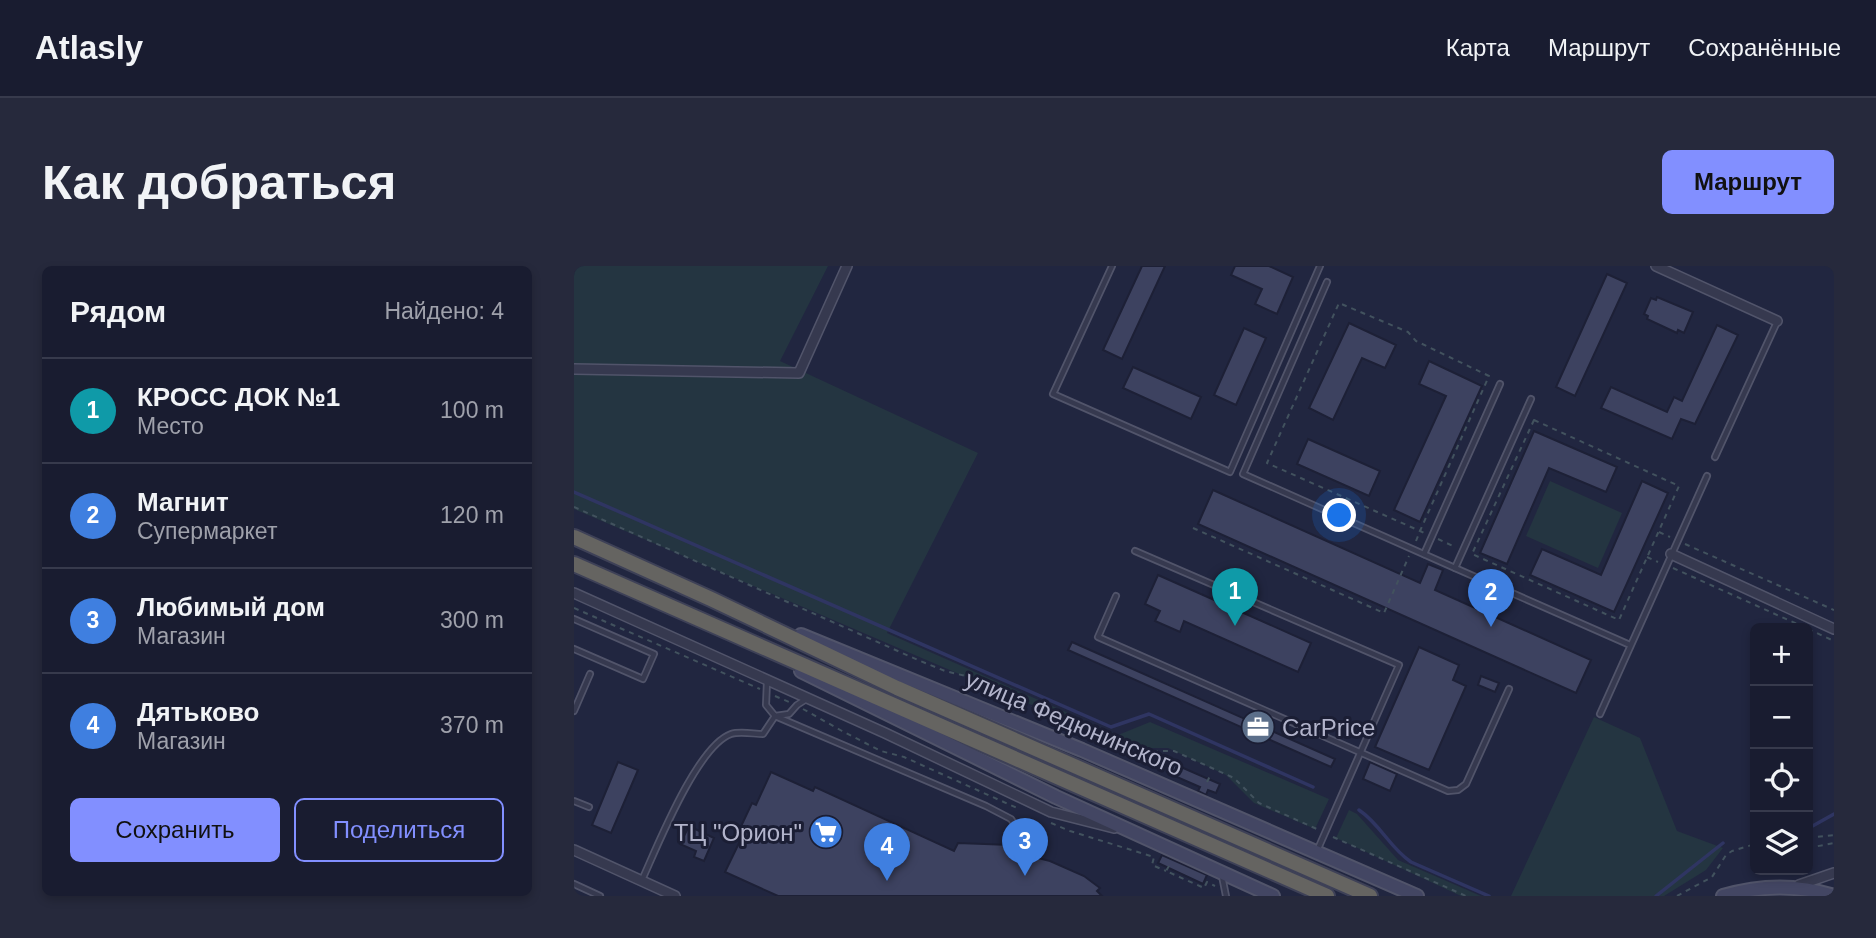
<!DOCTYPE html>
<html lang="ru">
<meta charset="utf-8">
<style>
:root{--surface:#191c30;--page:#26293c;--text:#f1f3f6;--muted:#9fa1ab;--line:#373a4c;--accent:#828fff}
body{margin:0;font-family:Arial,sans-serif;background:var(--page);color:var(--text)}
.controls{position:absolute;right:21px;bottom:21px;display:grid;overflow:hidden;border-radius:10px;box-shadow:0 4px 10px #0003}
.controls button{width:63px;height:63px;display:grid;place-items:center;padding:0;border:0;border-bottom:2px solid var(--line);background:var(--surface);color:var(--text);font:35px sans-serif}
.you{position:absolute;left:766px;top:250px;width:24px;height:24px;margin:-18px;border:5px solid #fff;border-radius:50%;background:#1a73e8;box-shadow:0 0 0 10px #1a73e833}
.badge{display:grid;place-items:center;width:46px;height:46px;border-radius:50%;background:var(--accent);color:#fff;font-size:23px;font-weight:700}
.pin{position:absolute;translate:-50% -58px;filter:drop-shadow(0 2px 4px #0008)}
.pin::after{content:'';position:absolute;top:37px;width:24px;height:21px;background:inherit;clip-path:polygon(0 0,100% 0,50% 100%)}
.list{margin:0;padding:0;list-style:none}
h2{display:flex;justify-content:space-between;align-items:center;height:91px;margin:0;padding:0 28px;font-size:30px}
h2 small{font-size:23px;font-weight:400;color:var(--muted)}
.list li{display:grid;grid-template-columns:46px 1fr auto;gap:21px;align-items:center;box-sizing:border-box;height:105px;padding:0 28px;border-top:2px solid var(--line)}
.list b{display:block;font-size:26px;white-space:nowrap}
.list p{margin:0;font-size:23px;white-space:nowrap;color:var(--muted)}
.list em{font-size:23px;font-style:normal;color:var(--muted)}
.actions{display:flex;gap:14px;padding:21px 28px}
.actions a{flex:1;padding:16px 0;border:2px solid var(--accent);border-radius:10px;text-align:center;font-size:24px;color:var(--accent)}
.actions .main{background:var(--accent);color:#111}
.icon{flex:none;width:38px;height:38px;fill:none;stroke:currentColor;stroke-width:2;stroke-linecap:round;stroke-linejoin:round}
.map{position:relative;flex:none;width:1260px;height:630px;overflow:hidden;border-radius:10px}
header{display:flex;align-items:center;gap:42px;box-sizing:border-box;height:98px;padding:0 35px;background:var(--surface);border-bottom:2px solid var(--line)}
header strong{font-size:33px}
nav{display:flex;gap:38px;margin-inline-start:auto;font-size:24px}
.intro{display:flex;align-items:center;justify-content:space-between;box-sizing:border-box;height:168px;padding:0 42px}
h1{margin:0;font-size:49px}
.button{padding:18px 32px;border-radius:10px;background:var(--accent);color:#111;font-size:24px;font-weight:700}
main{display:flex;gap:42px;padding:0 42px}
aside{flex:1;background:var(--surface);border-radius:10px;box-shadow:0 4px 10px #0003}
.map>svg:first-child{display:block}
.green{fill:#243541}
.lines{fill:none;stroke-linecap:round;stroke-linejoin:round}
.stream{stroke:#2f3562;stroke-width:3.5}
.building{fill:#3d4260;stroke:#1d2036;stroke-width:2}
.service-casing{stroke:#51546a;stroke-width:8}
.minor-casing{stroke:#51546a;stroke-width:12}
.secondary-casing{stroke:#51546a;stroke-width:16}
.trunk-casing{stroke:#3e4157;stroke-width:18}
.path{stroke:#42525e;stroke-width:2;stroke-dasharray:5 5;stroke-linecap:butt}
.service{stroke:#36394f;stroke-width:4.5}
.minor{stroke:#36394f;stroke-width:9}
.secondary{stroke:#434663;stroke-width:12}
.trunk{stroke:#656461;stroke-width:14}
.labels{text-anchor:middle;dominant-baseline:central;stroke-width:6;stroke-linejoin:round;paint-order:stroke}
.street-label{font-size:24px;fill:#b2b4cb;stroke:#1b1e34}
.poi-label{font-size:24px;fill:#b2b4cb;stroke:#1b1e34;text-anchor:start}
</style>
<header>
<strong>Atlasly</strong>
<nav><a>Карта</a><a>Маршрут</a><a>Сохранённые</a></nav>
</header>
<div class="intro"><h1>Как добраться</h1><a class="button">Маршрут</a></div>
<main>
<aside>
<h2>Рядом<small>Найдено: 4</small></h2>
<ul class="list">
<li><span class="badge" style="background:#0f9aa8">1</span><div><b>КРОСС ДОК №1</b><p>Место</p></div><em>100 m</em></li>
<li><span class="badge" style="background:#3f7fe0">2</span><div><b>Магнит</b><p>Супермаркет</p></div><em>120 m</em></li>
<li><span class="badge" style="background:#3f7fe0">3</span><div><b>Любимый дом</b><p>Магазин</p></div><em>300 m</em></li>
<li><span class="badge" style="background:#3f7fe0">4</span><div><b>Дятьково</b><p>Магазин</p></div><em>370 m</em></li>
</ul>
<div class="actions"><a class="main">Сохранить</a><a>Поделиться</a></div>
</aside>
<div class="map">
<svg width="1260" height="630" viewBox="0 0 1260 630">
<rect width="100%" height="100%" fill="#212640"/>
<g class="green">
<path d="M0,0H254L206,95L404,187L313,367L544,469L576,456L755,533L741,563L680,537L652,509L594,482H558L0,243Z"/>
<path d="M976,215L1048,247L1024,302L952,270Z"/>
<path d="M1020,451L1066,472L1103,565L1149,582L1132,604L1090,630H937Z"/>
<path d="M775,544L783,548L824,594L907,630H887L762,572Z"/>
</g>
<g class="lines">
<g class="stream">
<path d="M0,226L537,461L575,448L739,521"/>
<path d="M785,544C806,558 816,582 837,596L915,630"/>
<path d="M1235,562L1260,548"/>
<path d="M1082,630L1149,577"/>
</g>
</g>
<g class="building">
<path d="M568,0H591L548,93L529,84Z"/>
<path d="M661,0H695L719,11L703,48L681,38L688,23L657,9Z"/>
<path d="M1033,8L1053,17L1001,130L982,121Z"/>
<path d="M1083,31L1119,46L1110,67L1104,64L1103,67L1073,53L1074,50L1070,48L1077,32L1082,34Z"/>
<path d="M775,57L822,79L811,102L788,92L759,154L735,142Z"/>
<path d="M1143,59L1164,69L1121,158L1107,153L1098,173L1027,142L1037,121L1093,146L1100,131L1108,135Z"/>
<path d="M670,62L692,72L662,139L640,129Z"/>
<path d="M855,95L908,120L846,256L820,244L872,130L845,118Z"/>
<path d="M559,101L627,131L617,153L549,122Z"/>
<path d="M960,165L1043,201L1032,226L975,202L933,298L906,287Z"/>
<path d="M734,173L806,205L795,230L723,198Z"/>
<path d="M1068,215L1094,227L1040,346L956,309L968,283L1027,309Z"/>
<path d="M639,224L846,317L854,298L869,304L861,324L1017,394L1002,427L624,258Z"/>
<path d="M584,309L737,377L724,406L610,355L606,366L581,355L586,345L571,338Z"/>
<path d="M498,376L761,493L757,501L494,384Z"/>
<path d="M845,381L885,399L879,414L892,420L855,504L801,481Z"/>
<path d="M907,410L925,417L921,426L904,419Z"/>
<path d="M44,496L64,504L37,567L18,559Z"/>
<path d="M796,496L823,508L816,525L789,513Z"/>
<path d="M600,498L646,518L642,527L634,524L632,529L624,525L626,521L596,508Z"/>
<path d="M197,506L239,525L241,521L380,585L384,577L437,579L436,585L476,595L510,610L526,622L523,625L528,630H204L151,606L167,573L162,571L178,537L182,539Z"/>
<path d="M115,560L140,572L130,595L120,591L122,585L106,578Z"/>
<path d="M588,589L633,609L629,618L584,597Z"/>
</g>
<g class="lines">
<defs>
<g id="service">
<path d="M538,0L479,128L656,206L746,0"/>
<path d="M753,16L669,208L881,302"/>
<path d="M957,133L881,302L1056,379"/>
<path d="M1141,191L1203,56"/>
<path d="M561,285L825,399L743,585"/>
<path d="M850,288L926,118"/>
<path d="M542,330L524,371L874,525L884,524L892,518L935,423"/>
<path d="M0,353L80,388L69,413L0,383"/>
<path d="M193,415L192,439L201,450L215,448L223,439L234,432"/>
<path d="M0,445L16,408"/>
<path d="M1026,448L1133,210"/>
<path d="M0,535L15,541"/>
<path d="M648,610L652,630"/>
<path d="M68,614C83,581 123,480 157,468C166,465 180,468 189,468L201,450L412,540L437,553L445,565"/>
<path d="M0,618L26,630"/>
</g>
<g id="minor">
<path d="M1082,0L1203,55"/>
<path d="M0,103L225,107L273,0"/>
<path d="M1097,288L1260,363"/>
<path d="M0,327L311,467L477,546L540,562"/>
<path d="M0,584L101,630"/>
<path d="M1225,619L1260,607"/>
</g>
<g id="secondary">
<path d="M227,369L508,484L843,630"/>
<path d="M227,405L482,531L699,630"/>
<path d="M1149,630C1186,619 1223,618 1260,630"/>
</g>
<g id="trunk">
<path d="M0,271L137,333L323,422L796,630"/>
<path d="M0,298L753,630"/>
</g>
</defs>
<use href="#service" class="service-casing"/>
<use href="#minor" class="minor-casing"/>
<use href="#secondary" class="secondary-casing"/>
<use href="#trunk" class="trunk-casing"/>
<g class="path">
<path d="M960,154L1105,220L1045,354L898,288Z"/>
<path d="M0,241L344,394L371,405L396,411L441,429L460,441L566,485H600L660,512L685,537L745,564"/>
<path d="M619,262L810,347L835,290"/>
<path d="M1085,266L1096,271"/>
<path d="M864,273L881,281"/>
<path d="M842,275L846,265L915,110L842,75L834,66L765,37L693,197L846,265L852,268"/>
<path d="M1111,278L1260,344"/>
<path d="M1073,291L1084,296"/>
<path d="M1099,302L1232,362"/>
<path d="M0,342L186,423"/>
<path d="M1234,363L1260,375"/>
<path d="M201,430L215,436"/>
<path d="M229,443L268,465L307,485L330,491L443,542"/>
<path d="M633,516L637,508"/>
<path d="M477,557L496,565L580,591L578,599L592,605"/>
<path d="M759,571L892,630"/>
<path d="M1234,572L1260,569"/>
<path d="M1234,582L1260,577"/>
<path d="M595,600L592,605L630,622L633,616L641,620"/>
<path d="M1103,630L1138,611L1152,589L1158,585L1181,578"/>
</g>
<use href="#service" class="service"/>
<use href="#minor" class="minor"/>
<use href="#secondary" class="secondary"/>
<use href="#trunk" class="trunk"/>
</g>
<defs>
<symbol id="office-disc" viewBox="-11 -11 22 22"><circle r="9.5" fill="#5c6f8a" stroke="#1b1e34"/><path d="M-6-3h4V-5.5h4V-3h4V5H-6ZM-1-4.5V-3h2v-1.5ZM-6 0V1H6V0Z" fill="#fff"/></symbol>
<symbol id="supermarket-disc" viewBox="-11 -11 22 22"><circle r="9.5" fill="#3f7fe0" stroke="#1b1e34"/><path d="M-6-5.5h2.5l.6 2H6L4.5 2H-2.5L-4.4-4H-6ZM-1.5 3.2a1.3 1.3 0 1 0 .1 0ZM3 3.2a1.3 1.3 0 1 0 .1 0Z" fill="#fff"/></symbol>
</defs>
<g fill-rule="evenodd">
<use href="#office-disc" x="665" y="442" width="38" height="38"/>
<use href="#supermarket-disc" x="233" y="547" width="38" height="38"/>
</g>
<g class="labels">
<g class="street-label">
<text transform="translate(500 457) rotate(23)">улица Федюнинского</text>
</g>
<g class="poi-label">
<text x="708" y="461">CarPrice</text>
<text x="228" y="566" text-anchor="end">ТЦ "Орион"</text>
</g>
</g>
</svg>
<div class="controls">
<button>+</button>
<button>−</button>
<button><svg class="icon" aria-label="locate" viewBox="0 0 24 24"><circle cx="12" cy="12" r="6"/><path d="M12 2v4M12 18v4M2 12h4M18 12h4"/></svg></button>
<button><svg class="icon" aria-label="layers" viewBox="0 0 24 24"><path d="M12 4l9 5-9 5-9-5zM3 14l9 5 9-5"/></svg></button>
</div>
<div class="you"></div>
<div class="pin badge" style="left:661px;top:360px;background:#0f9aa8">1</div>
<div class="pin badge" style="left:917px;top:361px;background:#3f7fe0">2</div>
<div class="pin badge" style="left:451px;top:610px;background:#3f7fe0">3</div>
<div class="pin badge" style="left:313px;top:615px;background:#3f7fe0">4</div>
</div>
</main>
